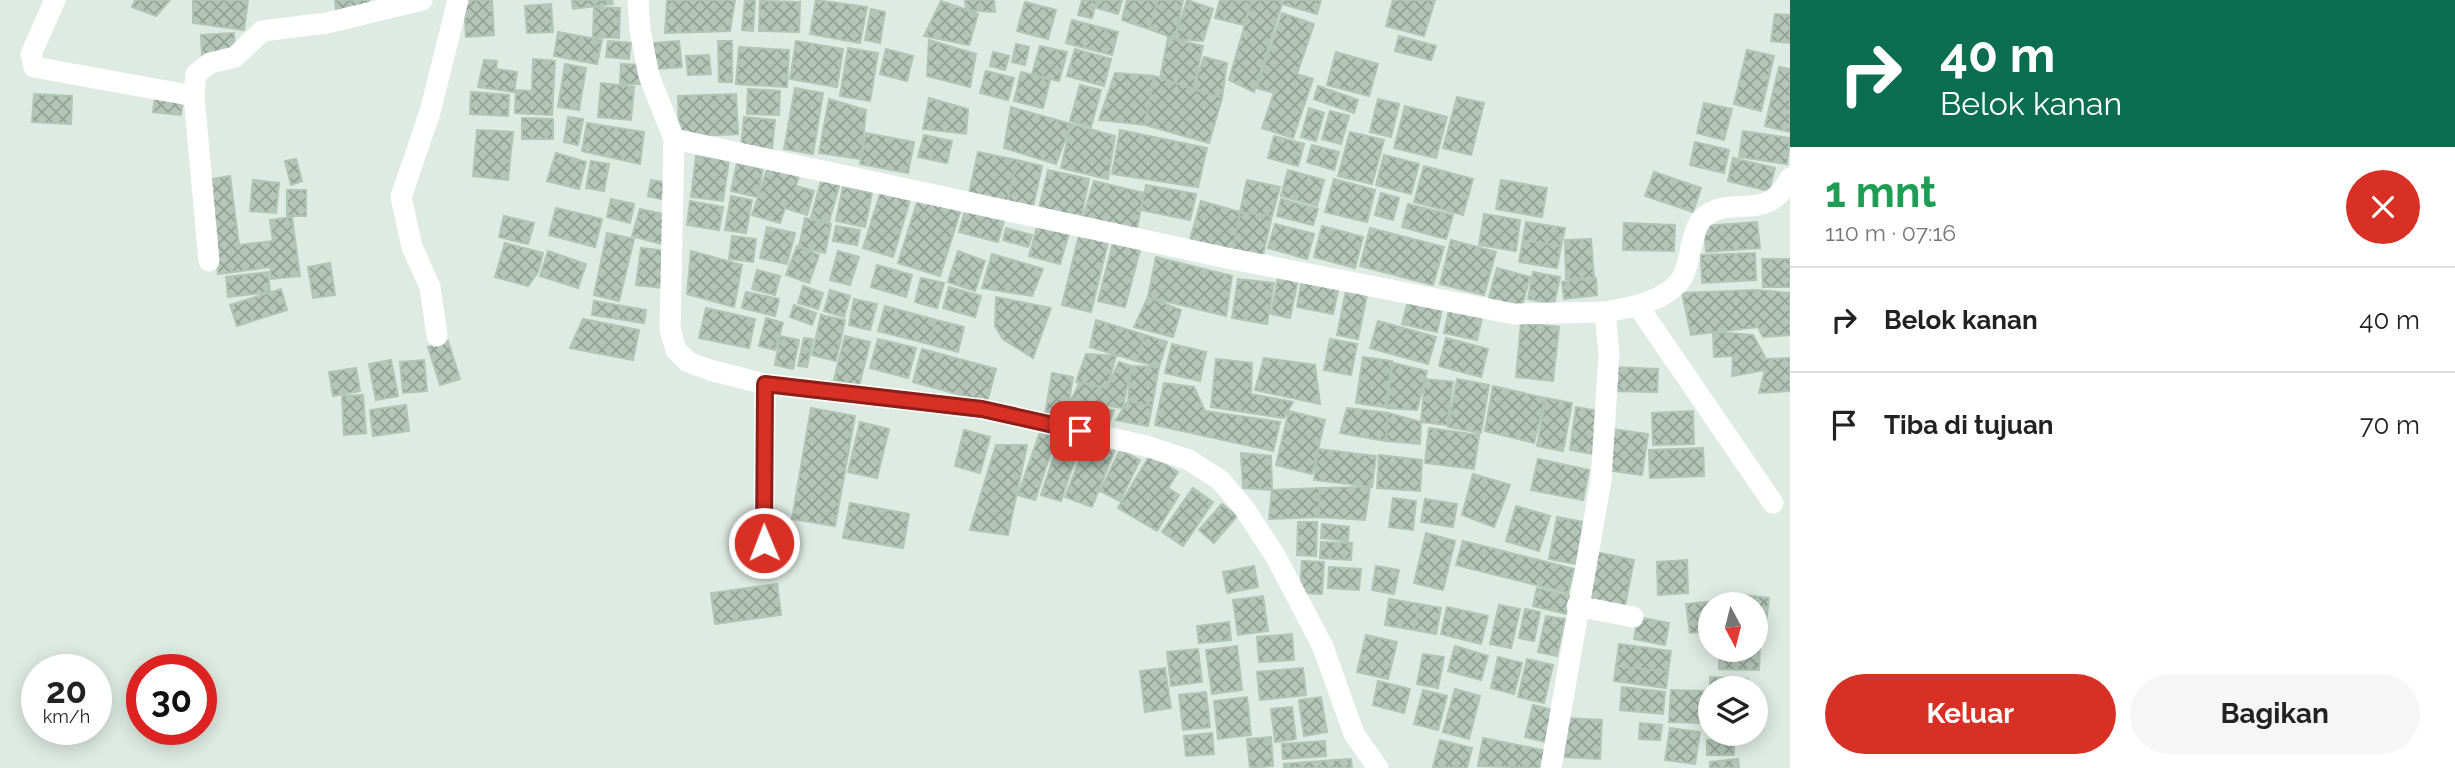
<!DOCTYPE html>
<html lang="id">
<head>
<meta charset="utf-8">
<style>
  :root { --surface:#fff; --page:#f6f6f6; --text:#222; --muted:#767676; --line:#e0e0e0; --accent:#d93025 }
  body { margin:0; font-family:Raleway,sans-serif; background:var(--page); color:var(--text); height:100vh; display:flex; flex-direction:column; font-size:26px; white-space:nowrap }
  * { box-sizing:border-box; margin:0 }
  p { font-size:23px; color:var(--muted) }
  .icon { flex:none; width:38px; height:38px; fill:none; stroke:currentColor; stroke-width:2; stroke-linecap:round; stroke-linejoin:round }
  .map { position:relative; flex:1; overflow:hidden }
  .details { display:flex; flex-direction:column; background:var(--surface); width:665px }
  .details>* { flex:none }
  .top-card { background:#0b6e4f; color:#fff; overflow:hidden }
  .needle { width:46px; rotate:173deg }
  .controls { position:absolute; left:1698px; top:592px; display:grid; gap:14px }
  .controls a { display:grid; place-items:center; width:70px; height:70px; border-radius:50%; background:var(--surface); box-shadow:0 4px 18px #0003; font-size:35px }
  .speed { position:absolute; left:21px; top:654px; display:flex; gap:14px; font-size:35px; font-weight:700; text-align:center }
  .speed>* { display:grid; place-content:center; width:91px; height:91px; border-radius:50%; background:var(--surface); box-shadow:0 4px 18px #0003; line-height:1 }
  .speed small { font-size:18px; font-weight:400 }
  .speed .limit { border:10px solid #d22; background:#fff; color:#111 }
  .pin { position:absolute; display:grid; place-items:center; width:60px; height:60px; color:#fff; margin:-30px; border-radius:14px; box-shadow:0 4px 10px #0006 }
  .me { position:absolute; width:77px; margin:-38px; rotate:359deg; stroke-linejoin:round; filter:drop-shadow(0 0 5px #0008) }
  .turn { display:flex; align-items:center; gap:24px; height:147px; padding:0 35px; font-size:32px }
  .turn .icon { width:91px; height:91px; stroke-width:2.5 }
  .turn b { display:block; font-size:49px; line-height:60px }
  .round { display:grid; place-items:center; flex:none; width:74px; height:74px; border-radius:37px; background:var(--page) }
  .summary { display:flex; align-items:center; justify-content:space-between; height:119px; padding:0 35px }
  h1 { font-size:42px; font-weight:700; line-height:52px; color:#1e9e55 }
  .button { display:flex; gap:14px; margin-top:auto; padding:14px 35px }
  .button a { flex:1; height:80px; border-radius:42px; background:var(--accent); color:#fff; font-size:28px; font-weight:700; line-height:80px; text-align:center }
  .button a+a { background:var(--page); color:var(--text) }
  ul { padding:0; list-style:none }
  li { display:flex; align-items:center; gap:21px; height:105px; padding:0 35px; border-top:2px solid var(--line) }
  li div { flex:1 }
  li b { display:block; font-size:26px }
  li em { font-style:normal }
  main { display:flex; flex:1; min-height:0 }
  .map>svg:first-child { display:block }
</style>
</head>
<body>
<main>
<div class="map">
<svg width="1790" height="768" viewBox="0 0 1790 768">
  <defs>
    <pattern id="building-cross-hatch" width="8" height="8" patternUnits="userSpaceOnUse" patternTransform="scale(1.75)"><rect width="8" height="8" fill="#b4c6ba"/><path d="M0 0l8 8M0 8l8-8" fill="none" stroke="#92a297"/></pattern>
  </defs>
  <rect width="100%" height="100%" fill="#deebe2"/>
  <path fill="url(#building-cross-hatch)" stroke="#b0c5b6" stroke-width="2" d="M135,0H170L156,16L132,7Z
    M193,0H248L244,30L193,23Z
    M335,0H369V8L336,10Z
    M464,0H492L494,35L466,37Z
    M572,0H612L613,4L573,9Z
    M667,0H735L730,31L665,33Z
    M745,0H755L753,31L742,30Z
    M816,0L867,7L860,43L810,34Z
    M965,0H994L995,12L966,10Z
    M1082,0H1097L1092,18L1078,15Z
    M1099,0H1122L1118,14L1097,8Z
    M1127,0H1158L1149,29L1122,20Z
    M1158,0H1183L1175,39L1149,29Z
    M1187,0L1213,9L1203,41L1175,39Z
    M1220,0H1252L1244,25L1215,18Z
    M1252,0H1321L1317,14L1282,4L1254,92L1229,80Z
    M1393,0H1435L1424,36L1386,26Z
    M760,1L800,2L799,32L759,31Z
    M941,1L978,14L969,45L924,36Z
    M1025,2L1056,10L1048,39L1017,31Z
    M551,4L553,32L527,33L525,6Z
    M594,7L620,8L619,38L593,37Z
    M871,9L885,12L880,43L865,40Z
    M1282,13L1314,24L1297,74L1313,79L1293,138L1262,128L1274,93L1257,88Z
    M1775,14L1790,15V43L1771,41Z
    M1072,20L1118,32L1112,55L1066,43Z
    M558,32L602,40L597,64L554,56Z
    M234,33L235,54L202,55L201,35Z
    M1399,36L1436,46L1431,60L1395,51Z
    M1168,38L1203,46L1193,89L1160,78Z
    M929,40L976,54L970,87L927,76Z
    M608,41L631,43L629,59L606,57Z
    M679,41L682,67L656,69L653,43Z
    M718,41H732V82H719Z
    M796,41L843,49L837,87L790,79Z
    M1016,44L1029,47L1025,65L1012,62Z
    M1040,46L1067,52L1059,81L1032,74Z
    M739,47L789,50L787,87L736,84Z
    M848,48L878,53L870,101L840,96Z
    M886,49L913,56L907,81L880,74Z
    M1075,49L1111,59L1104,86L1067,76Z
    M1747,50L1774,56L1761,111L1734,104Z
    M993,52L1009,56L1005,70L990,66Z
    M1336,52L1378,64L1369,96L1327,85Z
    M709,55L711,74L688,75L686,56Z
    M1204,57L1227,63L1222,98L1193,89Z
    M533,59L555,61L552,115L515,113L516,90L532,91Z
    M484,60L497,61L496,69L517,72L514,92L478,87Z
    M565,64L586,68L579,110L558,107Z
    M621,64L642,65V84H620Z
    M1779,67L1790,69V132L1765,126Z
    M986,71L1014,78L1008,100L980,93Z
    M1021,72L1050,80L1043,108L1014,101Z
    M1115,73L1154,76L1145,125L1099,120Z
    M1154,76L1222,98L1209,143L1145,125Z
    M601,83L634,87L631,120L598,117Z
    M1080,85L1101,90L1091,127L1070,121Z
    M1318,86L1358,100L1354,113L1314,99Z
    M795,88L823,93L813,154L784,149Z
    M748,89L780,91L779,115L747,114Z
    M471,92L509,95L508,116L470,114Z
    M34,94L72,96L71,124L32,122Z
    M736,94L738,134L679,137L678,96Z
    M155,97L183,101L181,115L153,112Z
    M1457,97L1484,103L1471,155L1443,148Z
    M929,98L968,109L966,134L923,129Z
    M829,99L866,110L861,159L819,153Z
    M1378,99L1399,104L1391,137L1370,132Z
    M1704,103L1732,109L1724,140L1697,133Z
    M1405,106L1447,117L1436,158L1394,148Z
    M1011,107L1071,124L1056,164L1004,148Z
    M1309,108L1324,113L1316,141L1301,137Z
    M1330,111L1349,116L1341,144L1322,139Z
    M568,117L583,119L578,145L564,142Z
    M744,117L775,120L772,149L741,146Z
    M522,118L553,119V139H522Z
    M587,123L644,132L640,164L582,151Z
    M1071,124L1115,136L1108,179L1061,168Z
    M477,130L513,132L508,180L473,176Z
    M1120,130L1207,148L1198,187L1112,174Z
    M1743,131L1790,138L1787,164L1739,157Z
    M1350,132L1384,140L1372,184L1338,176Z
    M866,133L914,142L908,173L860,164Z
    M924,135L952,141L947,163L918,157Z
    M1274,136L1304,144L1298,166L1268,158Z
    M1695,142L1729,150L1724,173L1690,165Z
    M1312,145L1339,152L1334,170L1307,162Z
    M978,152L1017,160L1007,202L969,194Z
    M556,153L586,162L579,189L547,181Z
    M1384,155L1419,164L1411,194L1376,185Z
    M696,156L729,160L723,201L691,197Z
    M1733,158L1775,168L1769,191L1728,181Z
    M296,159L302,181L291,185L285,161Z
    M1017,160L1042,166L1033,207L1007,202Z
    M591,161L609,164L604,191L586,188Z
    M737,163L763,169L757,197L731,191Z
    M769,163L800,173L796,186L814,191L807,215L785,208L780,223L752,215Z
    M1424,166L1473,179L1463,215L1414,202Z
    M1048,170L1089,179L1081,218L1039,209Z
    M1288,170L1324,180L1317,206L1281,196Z
    M1654,172L1701,188L1693,212L1645,196Z
    M823,174L841,179L829,222L811,217Z
    M230,176L239,245L273,241L270,220L292,217L300,276L271,279L270,267L218,274L206,180Z
    M1334,179L1375,190L1367,222L1325,212Z
    M253,180L279,183L276,213L250,211Z
    M651,180L669,183L665,200L648,196Z
    M1247,180L1280,187L1272,216L1240,212Z
    M1501,180L1547,188L1542,217L1496,209Z
    M1094,181L1144,193L1136,233L1082,221Z
    M1146,185L1196,194L1190,220L1141,210Z
    M843,187L872,193L865,227L836,221Z
    M287,190H306V216H287Z
    M881,191L910,200L893,257L863,248Z
    M920,193L962,206L940,276L898,263Z
    M1381,193L1399,198L1393,220L1375,215Z
    M731,196L752,200L746,233L725,230Z
    M611,199L634,204L630,223L607,217Z
    M1281,199L1318,209L1313,225L1277,216Z
    M690,201L723,207L719,230L687,225Z
    M1201,201L1240,212L1232,253L1189,243Z
    M1408,204L1453,215L1446,239L1402,227Z
    M966,207L1005,217L998,242L959,232Z
    M556,208L602,219L595,247L549,235Z
    M640,209L668,215L665,245L632,236Z
    M1240,212L1272,216L1262,259L1232,253Z
    M1484,214L1520,220L1516,251L1479,245Z
    M504,216L534,223L528,244L499,237Z
    M805,218L831,224L825,253L799,247Z
    M1526,222L1565,228L1561,246L1523,240Z
    M1757,222L1760,248L1706,252L1704,226Z
    M1624,223L1675,225L1674,251L1623,250Z
    M1038,224L1069,233L1060,264L1029,256Z
    M1275,224L1314,234L1307,259L1268,248Z
    M836,226L860,230L857,245L833,241Z
    M1322,226L1363,237L1355,268L1314,257Z
    M767,227L795,233L787,264L760,258Z
    M1006,228L1032,235L1028,247L1003,240Z
    M1370,228L1444,247L1433,285L1360,266Z
    M1080,231L1109,238L1091,312L1062,305Z
    M607,233L634,239L619,301L594,295Z
    M732,236L756,239L753,262L729,259Z
    M1591,239L1594,278L1566,279L1565,240Z
    M1451,240L1496,252L1484,295L1440,284Z
    M1523,240L1561,246L1557,268L1519,262Z
    M505,243L543,253L538,272L528,286L495,277Z
    M1113,243L1140,250L1125,307L1098,301Z
    M797,246L819,255L809,283L786,275Z
    M641,248L668,251L663,288L636,285Z
    M548,251L586,264L578,288L540,276Z
    M691,251L742,265L734,307L687,294Z
    M838,251L859,257L850,285L830,280Z
    M958,251L985,261L975,291L948,282Z
    M1755,253L1756,280L1702,283L1701,255Z
    M992,254L1043,269L1032,296L982,288Z
    M1156,257L1232,276L1226,316L1148,297Z
    M1762,259H1790V287H1763Z
    M330,263L335,295L313,298L308,267Z
    M877,265L912,275L906,297L871,287Z
    M1497,268L1530,277L1521,310L1488,301Z
    M757,270L780,276L775,295L752,289Z
    M268,272L270,292L228,297L226,277Z
    M1533,272L1560,277L1554,304L1528,299Z
    M1278,277L1298,280L1290,318L1271,314Z
    M921,278L944,283L937,308L915,302Z
    M1596,278L1597,295L1564,299L1562,282Z
    M1238,279L1274,283L1267,324L1232,318Z
    M1302,279L1339,286L1333,314L1297,307Z
    M803,286L823,293L818,309L798,303Z
    M1347,286L1368,290L1358,339L1337,335Z
    M949,287L981,296L975,317L943,308Z
    M281,289L287,310L237,326L230,305Z
    M830,290L850,296L844,317L824,311Z
    M1757,290L1790,293V335L1763,337L1758,327L1691,335L1682,293Z
    M746,292L779,299L775,316L742,308Z
    M996,297L1051,308L1033,358L1003,339L995,326Z
    M1148,297L1181,310L1173,337L1134,327Z
    M1409,297L1443,305L1437,332L1402,324Z
    M854,299L877,304L870,330L849,325Z
    M594,301L646,310L644,323L592,315Z
    M794,305L816,313L812,325L790,317Z
    M1450,305L1483,313L1477,340L1444,333Z
    M885,306L936,320L929,344L878,331Z
    M706,308L755,319L749,348L699,338Z
    M821,315L845,320L836,361L812,355Z
    M766,318L783,323L775,350L759,346Z
    M583,319L639,330L633,360L570,348Z
    M936,320L964,327L958,352L929,344Z
    M1096,320L1145,335L1137,361L1090,347Z
    M1378,321L1436,337L1428,364L1370,348Z
    M1521,323L1559,327L1553,381L1516,377Z
    M1713,332L1753,335L1766,359L1790,358V391L1759,393L1765,370L1732,376L1733,356L1714,357Z
    M1145,335L1167,342L1159,367L1137,361Z
    M780,336L799,340L793,369L775,365Z
    M845,336L870,342L859,386L834,380Z
    M804,338L813,339L807,367L798,366Z
    M1446,338L1488,349L1481,377L1439,366Z
    M878,339L916,348L908,378L870,368Z
    M1330,339L1357,344L1351,375L1324,370Z
    M448,341L460,379L440,385L428,347Z
    M1172,344L1206,352L1200,381L1165,373Z
    M922,349L996,369L987,402L913,382Z
    M1086,354L1116,356L1107,388L1076,382Z
    M1363,357L1392,361L1385,407L1356,403Z
    M1264,358L1315,365L1320,404L1255,390Z
    M1216,359L1252,363L1251,394L1293,402L1284,418L1211,407Z
    M391,360L398,396L376,400L369,364Z
    M424,360L427,391L403,393L400,362Z
    M1119,362L1131,366L1123,408L1071,400L1080,382L1107,388Z
    M1393,363L1427,371L1417,410L1387,408Z
    M1131,366L1159,367L1152,406L1128,401Z
    M1612,367L1658,369L1657,392L1611,391Z
    M356,368L360,391L333,396L329,372Z
    M1052,373L1073,377L1066,419L1045,415Z
    M1425,379L1453,382L1447,425L1421,422Z
    M1457,379L1489,385L1481,433L1448,427Z
    M1164,383L1194,387L1205,411L1280,422L1273,451L1155,425Z
    M1493,386L1545,398L1534,443L1485,431Z
    M363,395L366,433L344,435L342,396Z
    M1546,398L1572,403L1563,451L1537,446Z
    M1128,401L1152,406L1148,426L1116,420Z
    M1074,404L1114,410L1107,429L1070,422Z
    M406,405L409,431L373,436L370,410Z
    M1576,407L1605,412L1598,455L1570,450Z
    M811,408L855,416L835,526L792,519Z
    M1347,408L1388,413L1386,441L1340,433Z
    M1289,411L1325,420L1312,474L1276,465Z
    M1693,411L1694,444L1653,445L1652,413Z
    M1388,413L1421,422L1420,444L1386,441Z
    M860,422L889,429L877,478L848,472Z
    M1429,428L1479,435L1474,469L1425,463Z
    M1612,429L1648,434L1642,475L1606,470Z
    M964,430L990,437L980,473L955,466Z
    M1040,432L1056,437L1035,500L1018,495Z
    M1061,435L1081,441L1061,501L1041,495Z
    M1088,439L1115,449L1092,507L1065,497Z
    M996,445H1027L1008,535L970,530Z
    M1703,448L1704,476L1650,478L1649,450Z
    M1318,449L1376,456L1372,487L1314,480Z
    M1120,450L1140,460L1120,501L1100,491Z
    M1241,453L1271,456L1272,490L1243,488Z
    M1150,455L1178,472L1168,488L1179,495L1157,531L1118,508Z
    M1379,455L1422,460L1420,491L1377,488Z
    M1538,459L1589,470L1583,500L1531,490Z
    M1473,474L1510,485L1494,527L1462,515Z
    M1370,487L1365,520L1319,517L1320,488Z
    M1193,488L1213,502L1183,546L1162,532Z
    M1320,488L1319,517L1269,519L1272,490Z
    M1393,498L1416,501L1413,530L1389,527Z
    M1425,499L1457,504L1453,527L1421,522Z
    M850,503L909,514L903,548L843,538Z
    M1222,504L1237,516L1214,543L1199,530Z
    M1516,506L1550,516L1539,551L1506,541Z
    M1557,517L1584,522L1576,564L1549,559Z
    M1298,522H1317L1316,556L1297,555Z
    M1322,524L1349,527L1348,541L1321,538Z
    M1426,533L1455,541L1443,590L1414,583Z
    M1463,541L1574,569L1568,593L1456,565Z
    M1321,542L1352,543L1351,560L1320,558Z
    M1596,552L1634,560L1624,611L1586,604Z
    M1687,560L1688,593L1658,595L1657,562Z
    M1302,561L1324,562L1322,594L1300,593Z
    M1254,566L1258,587L1227,593L1223,572Z
    M1376,566L1399,570L1394,594L1372,590Z
    M1329,567L1361,569L1359,590L1328,588Z
    M777,584L781,615L715,624L711,593Z
    M1537,588L1571,596L1567,614L1533,606Z
    M1743,595L1769,598L1765,633L1755,632V604H1742Z
    M1263,596L1268,631L1238,635L1233,600Z
    M1389,599L1419,604L1414,630L1385,625Z
    M1728,600L1729,604H1710V631L1690,633L1686,604Z
    M1419,604L1441,608L1436,634L1414,630Z
    M1499,605L1520,609L1511,648L1490,644Z
    M1447,607L1488,616L1481,644L1441,634Z
    M1525,609L1540,612L1534,641L1519,638Z
    M1546,616L1565,619L1557,656L1538,652Z
    M1638,617L1669,623L1665,645L1634,639Z
    M1229,622L1231,640L1199,643L1197,626Z
    M1292,634L1294,660L1259,662L1257,637Z
    M1366,635L1397,642L1388,679L1357,672Z
    M1619,644L1671,651L1668,672L1616,666Z
    M1755,644L1760,645L1759,670L1719,669V649H1755Z
    M1237,646L1242,690L1212,694L1206,650Z
    M1455,646L1488,656L1481,680L1448,671Z
    M1198,649L1202,682L1171,686L1167,652Z
    M1423,654L1444,657L1438,688L1417,684Z
    M1498,657L1522,663L1514,694L1491,688Z
    M1527,659L1553,665L1544,703L1518,697Z
    M1616,666L1668,672L1666,688L1614,681Z
    M1165,668L1171,708L1145,712L1140,671Z
    M1303,668L1306,695L1260,700L1257,672Z
    M1710,677L1748,679V688H1710Z
    M1378,681L1410,689L1404,713L1373,705Z
    M1622,687L1665,692L1663,714L1620,710Z
    M1455,689L1480,696L1469,739L1443,732Z
    M1423,690L1447,696L1438,730L1414,724Z
    M1671,690L1705,691L1704,723L1669,722Z
    M1206,692L1210,727L1183,730L1179,695Z
    M1247,697L1251,735L1218,739L1214,701Z
    M1321,697L1327,732L1304,736L1299,700Z
    M1533,705L1553,710L1545,742L1525,737Z
    M1292,707L1296,739L1275,742L1271,709Z
    M1567,718L1602,720L1600,759L1565,757Z
    M1640,723L1662,725L1660,740L1639,739Z
    M1670,728L1700,732L1695,764L1665,760Z
    M1212,733L1214,754L1186,756L1184,736Z
    M1271,737L1273,766L1250,768L1247,739Z
    M1483,738L1547,751L1544,768L1478,766Z
    M1734,739V755H1707V740Z
    M1440,740L1472,748L1467,768L1433,767Z
    M1325,741L1326,756L1283,759L1282,744Z
    M1351,759L1352,768H1321V761Z
    M1738,759L1739,768H1710V762Z
    M1321,761V768H1284V764Z"/>
  <g fill="none" stroke-linecap="round" stroke-linejoin="round">
    <path stroke="#fff" stroke-width="21" d="M55,0L31,54L34,67L194,96
      M638,0L640,30L649,76L674,139L670,329L676,350L688,362L710,370L765,384L982,409L1146,446L1189,460L1220,480L1244,508L1276,557L1323,647L1354,734L1378,768
      M674,139L1227,258L1514,314L1605,312L1609,354L1601,480L1551,768
      M209,261L194,96L196,74L210,63L235,57L262,31L327,23L422,0
      M1638,306L1773,503
      M1605,312C1630,308 1667,301 1682,278C1687,269 1689,257 1691,247C1694,237 1696,224 1703,218C1731,193 1767,225 1790,178
      M437,336L430,287L412,247L401,197L430,112L458,0
      M764,543L765,384
      M1577,606L1633,617"/>
  </g>
  <g fill="none" stroke-linecap="round" stroke-linejoin="round">
    <defs>
      <path id="route" d="M764,543L765,384L982,409L1080,431"/>
    </defs>
    <use href="#route" stroke="#8d1f18" stroke-width="18"/>
    <use href="#route" stroke="#d93025" stroke-width="12"/>
  </g>
</svg>
<div class="controls">
<a><svg class="needle" viewBox="-14 -14 28 28"><path d="M0-13l5 13h-10z" fill="#e53935"/><path d="M0 13l5-13h-10z" fill="#767676"/></svg></a>
<a><svg class="icon" aria-label="layers" viewBox="0 0 24 24"><path d="M12 4l9 5-9 5-9-5zM3 14l9 5 9-5"/></svg></a>
</div>
<div class="speed"><div>20<small>km/h</small></div><div class="limit">30</div></div>
<div class="pin" style="left:1080px;top:431px;background:#d93025"><svg class="icon" aria-label="arrive" viewBox="0 0 24 24"><path d="M6 21V4h12l-3 4 3 4H6"/></svg></div>
<svg class="me" style="left:764px;top:543px" viewBox="-20 -20 40 40"><circle r="17" fill="#d93025" stroke="#fff" stroke-width="3"/><path d="M0-11L8 9 0 5-8 9z" fill="#fff"/></svg>
</div>
<section class="details">
<div class="top-card">
<div class="turn"><svg class="icon" aria-label="right" viewBox="0 0 24 24"><path d="M7 20v-9h11M14 6l5 5-5 5"/></svg><div><b>40 m</b>Belok kanan</div></div>
</div>
<div class="summary"><div><h1>1 mnt</h1><p>110 m · 07:16</p></div><a class="round" style="background:#d93025;color:#fff"><svg class="icon" aria-label="close" viewBox="0 0 24 24"><path d="M6 6l12 12M18 6L6 18"/></svg></a></div>
<ul>
<li><svg class="icon" aria-label="right" viewBox="0 0 24 24"><path d="M7 20v-9h11M14 6l5 5-5 5"/></svg><div><b>Belok kanan</b></div><em>40 m</em></li>
<li><svg class="icon" aria-label="arrive" viewBox="0 0 24 24"><path d="M6 21V4h12l-3 4 3 4H6"/></svg><div><b>Tiba di tujuan</b></div><em>70 m</em></li>
</ul>
<div class="button"><a>Keluar</a><a>Bagikan</a></div>
</section>
</main>
</body>
</html>
